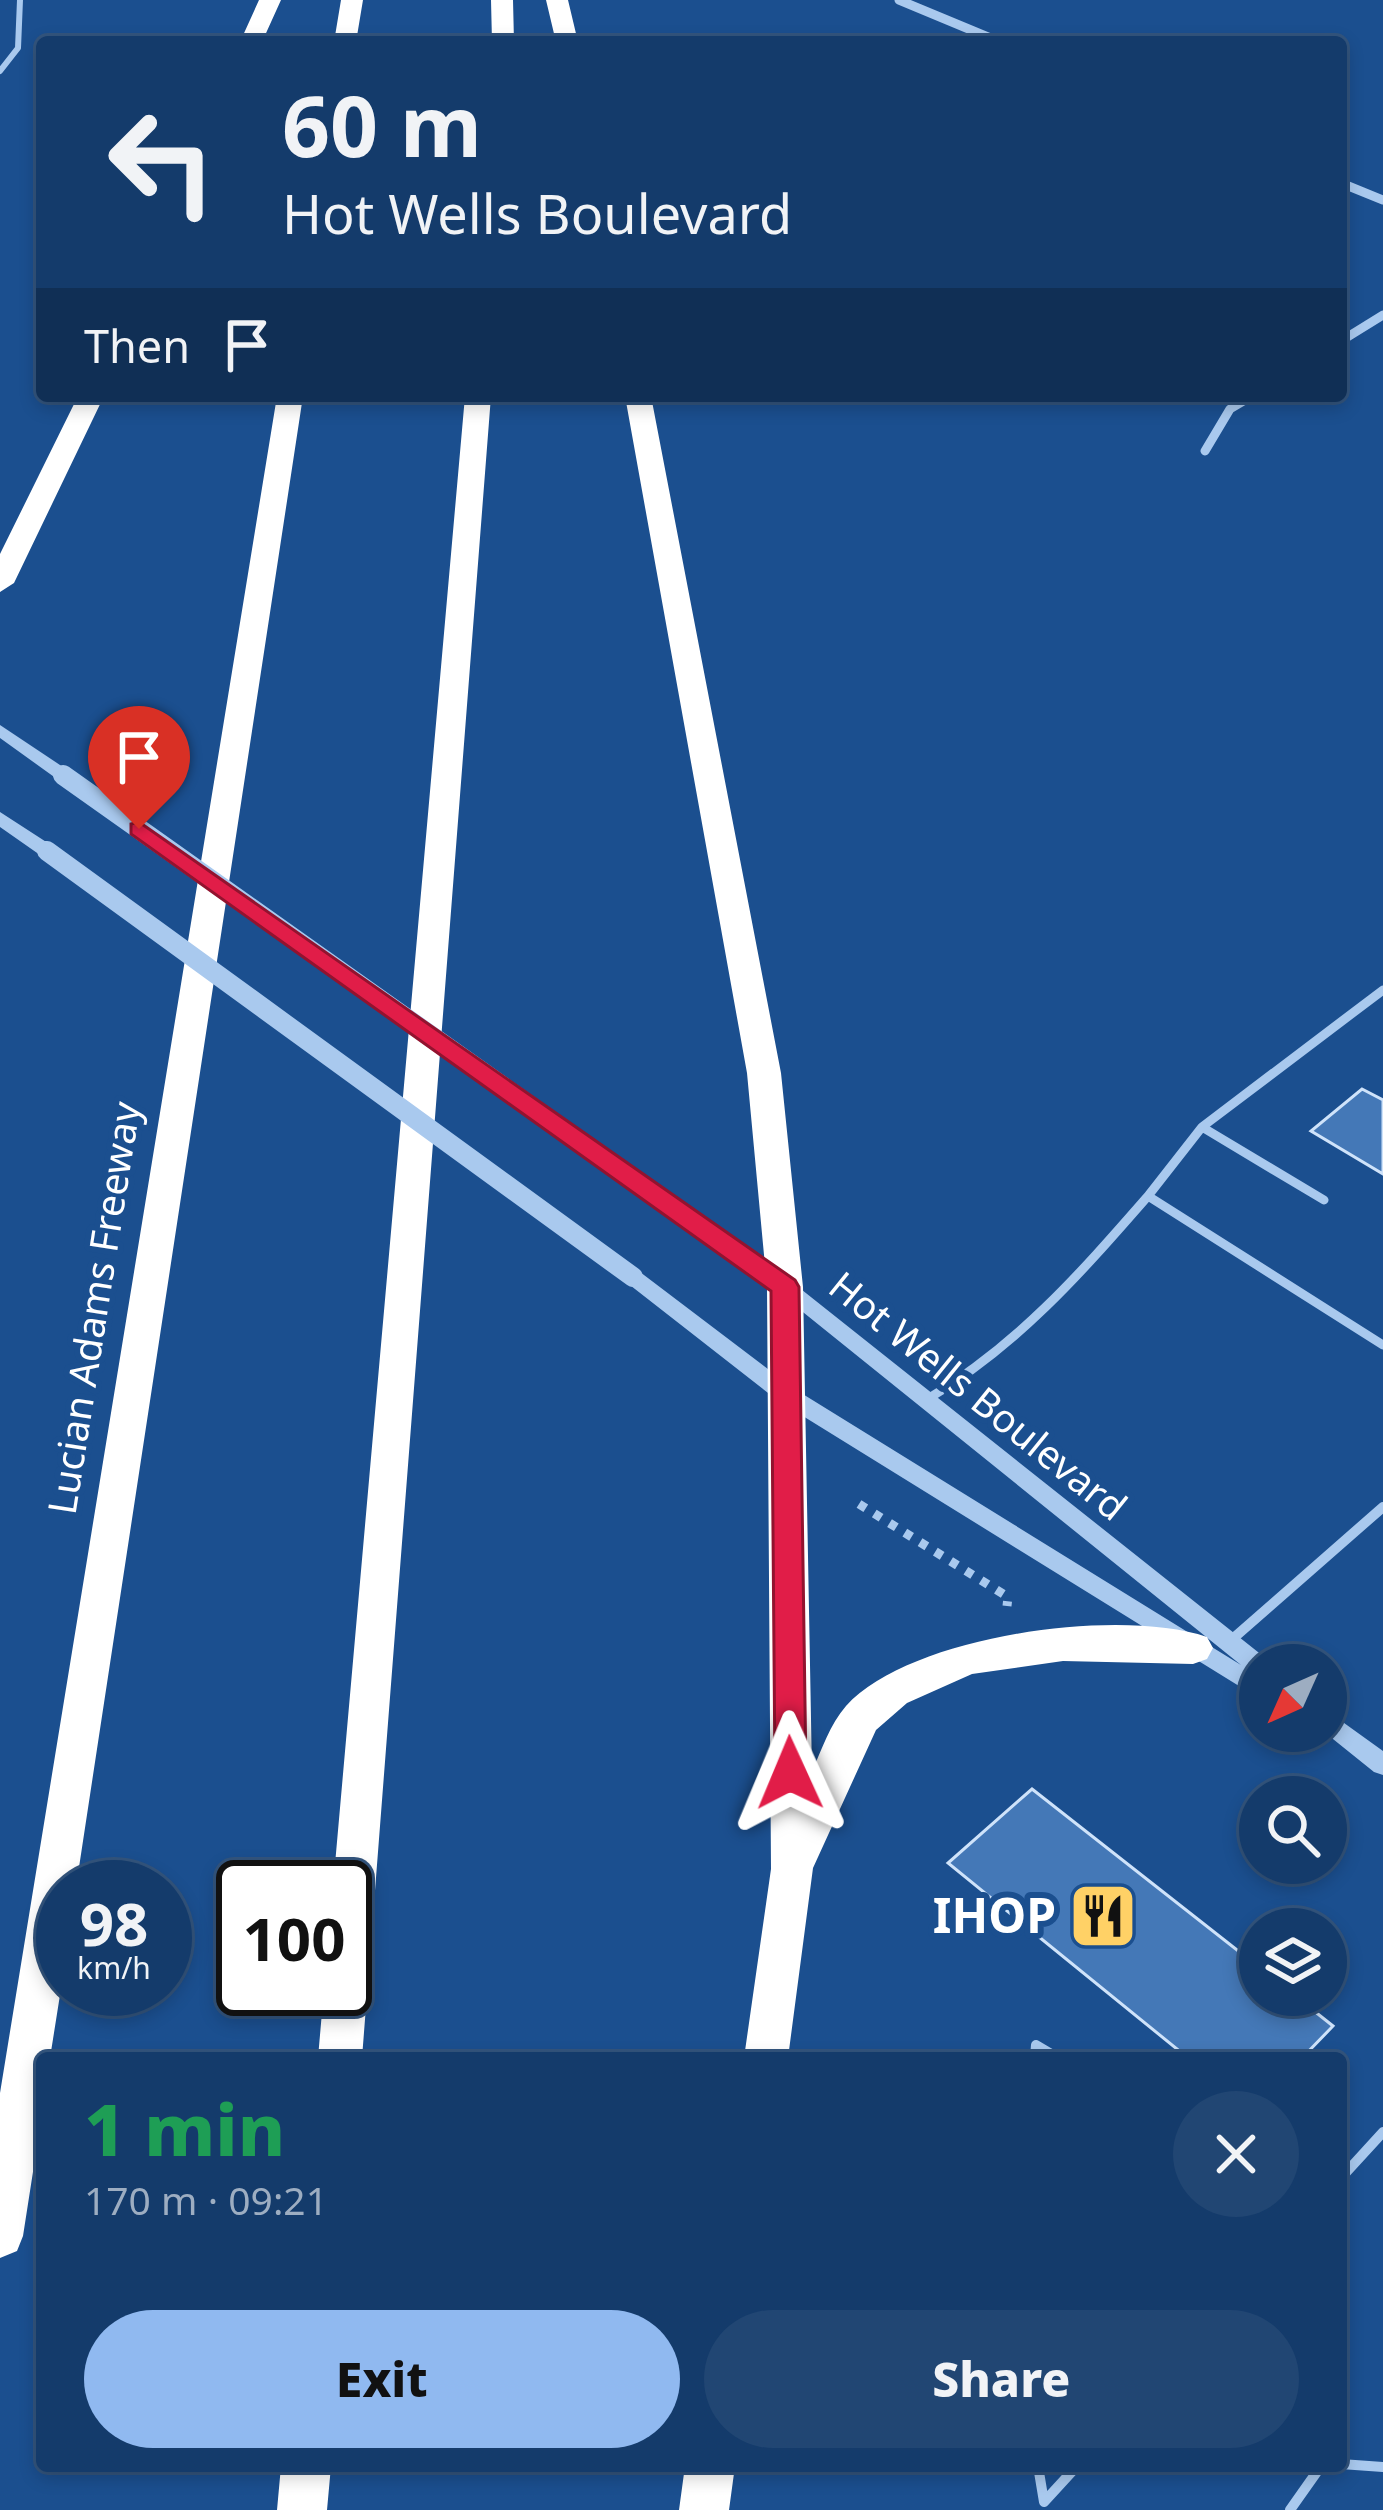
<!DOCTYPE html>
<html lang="en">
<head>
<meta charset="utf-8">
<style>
  :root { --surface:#143b6b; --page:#214673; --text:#f1f3f6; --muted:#9dadc1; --line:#33557e; --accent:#90b9f0 }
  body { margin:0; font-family:"Noto Sans",sans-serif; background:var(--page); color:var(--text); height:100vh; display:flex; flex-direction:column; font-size:45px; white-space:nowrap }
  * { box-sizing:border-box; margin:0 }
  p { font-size:39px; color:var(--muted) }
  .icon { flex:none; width:66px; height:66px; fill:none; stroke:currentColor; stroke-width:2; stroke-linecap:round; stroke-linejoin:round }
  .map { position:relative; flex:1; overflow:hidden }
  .panel { position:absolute; left:36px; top:2052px; width:1311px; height:420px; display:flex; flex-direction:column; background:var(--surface); border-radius:12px; box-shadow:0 6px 18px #0003,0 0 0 3px var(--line) }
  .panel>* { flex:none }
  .banner { position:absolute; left:36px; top:36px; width:1311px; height:366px; border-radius:12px; box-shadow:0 6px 18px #0003,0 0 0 3px var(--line); background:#143b6b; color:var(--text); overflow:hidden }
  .needle { width:78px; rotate:225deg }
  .buttons { position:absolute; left:1239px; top:1644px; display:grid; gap:24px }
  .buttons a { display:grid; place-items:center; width:108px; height:108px; border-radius:50%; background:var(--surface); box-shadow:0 6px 18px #0003,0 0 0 3px var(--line); font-size:60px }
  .speed { position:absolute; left:36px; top:1860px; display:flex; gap:24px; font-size:60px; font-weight:700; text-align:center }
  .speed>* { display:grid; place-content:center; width:156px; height:156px; border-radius:50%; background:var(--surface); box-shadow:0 6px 18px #0003,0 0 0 3px var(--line); line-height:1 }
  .speed small { font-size:30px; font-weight:400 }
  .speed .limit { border:6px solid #111; border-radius:18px; background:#fff; color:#111 }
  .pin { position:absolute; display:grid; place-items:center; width:102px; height:102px; color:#fff; margin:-123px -51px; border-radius:50% 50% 50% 0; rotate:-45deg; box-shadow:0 0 12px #0007 }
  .pin .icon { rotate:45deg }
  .me { position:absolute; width:132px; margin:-66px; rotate:359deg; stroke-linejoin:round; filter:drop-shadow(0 0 9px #0008) }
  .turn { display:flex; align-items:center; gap:42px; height:252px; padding:0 48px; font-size:54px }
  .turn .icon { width:156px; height:156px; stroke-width:2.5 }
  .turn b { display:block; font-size:84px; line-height:102px }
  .then { display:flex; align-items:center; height:114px; padding:0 48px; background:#0003; gap:24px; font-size:45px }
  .round { display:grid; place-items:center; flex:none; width:126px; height:126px; border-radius:63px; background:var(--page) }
  .summary { display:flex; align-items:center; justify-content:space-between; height:204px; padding:0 48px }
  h1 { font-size:72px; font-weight:800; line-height:90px; color:#1e9e55 }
  .button { display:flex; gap:24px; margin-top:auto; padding:24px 48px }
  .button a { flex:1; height:138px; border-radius:72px; background:var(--accent); color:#111; font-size:48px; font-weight:800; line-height:138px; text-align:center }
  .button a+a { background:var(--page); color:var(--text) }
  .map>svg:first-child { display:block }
</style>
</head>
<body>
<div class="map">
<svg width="1383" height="2510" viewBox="0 0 1383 2510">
  <rect width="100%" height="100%" fill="#1b4f8f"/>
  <path fill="#4478b7" stroke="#cfe3fa" stroke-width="3" d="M1362,1089L1383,1100V1174L1311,1131Z
    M1032,1789L1260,1968V1995H1294L1333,2026L1302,2058H1188L948,1863Z"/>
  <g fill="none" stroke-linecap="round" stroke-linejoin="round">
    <path stroke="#a9c9ee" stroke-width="9" stroke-dasharray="8 10" stroke-linecap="butt" d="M859,1504L1008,1597L1007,1606"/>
    <path stroke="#a9c9ee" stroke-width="6" d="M0,71L18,48L20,0"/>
    <path stroke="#a9c9ee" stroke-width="9" d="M1202,1127L1324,1200
      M1148,1196L1202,1127L1383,990
      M926,1400C1018,1345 1079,1275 1148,1196L1383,1345"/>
    <path stroke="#a9c9ee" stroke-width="10" d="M1229,1642L1383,1507
      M1035,2058L1036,2045L1058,2058
      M1341,2178L1383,2132
      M1341,2464L1383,2467
      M1038,2466L1044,2502L1077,2466
      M1290,2510L1321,2466"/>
    <path stroke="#a9c9ee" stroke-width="9" d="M899,0L1000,42
      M1341,183L1383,200
      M1341,341L1383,315
      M1205,451L1230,409L1252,396"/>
    <path fill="#a9c9ee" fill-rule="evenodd" d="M0,725L69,771V779H57L0,738Z
      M0,812L54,847L56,851L54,855H40L0,827Z
      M633,1172L792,1282L1268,1660L1271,1665H1260V1699L777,1400L626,1282L622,1277L626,1272H640L793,1388L1241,1665L778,1292L626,1184L623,1179Z
      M1326,1710L1383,1751V1775L1374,1772L1323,1731H1326Z"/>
    <path fill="#fff" fill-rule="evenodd" d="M259,0H281L262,42H240Z
      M341,0H363L356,42H334Z
      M491,0H513L514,42H492Z
      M546,0H568L578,42H556Z
      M78,396H104L14,583L0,592V554Z
      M277,396H303L76,1887H63V1976L50,2058H42V2114L23,2236L17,2251L0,2258V2093Z
      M465,396H491L362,2058H318L324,1989H345V1887H333Z
      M625,396H651L781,1073L803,1287L812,1772C821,1751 830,1724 846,1706C911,1635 1119,1607 1207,1637L1213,1648L1207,1659L1193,1664L1063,1661L972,1674L907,1703L876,1730L813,1868L788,2058H744L771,1869L767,1287L747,1073Z
      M281,2466H331L327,2510H277Z
      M685,2466H735L729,2510H679Z"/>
    <path stroke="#a9c9ee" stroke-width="20" d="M63,775L633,1179
      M47,851L633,1277"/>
  </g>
  <path fill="#e11d48" stroke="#92132f" stroke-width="3" d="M139,822L795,1280L799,1287L806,1773L802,1783L790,1786L779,1783L775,1773L771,1291L131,834V824Z"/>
  <defs>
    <symbol id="restaurant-square" viewBox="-11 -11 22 22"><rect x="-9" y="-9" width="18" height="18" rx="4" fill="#ffd166" stroke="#1b4f8f"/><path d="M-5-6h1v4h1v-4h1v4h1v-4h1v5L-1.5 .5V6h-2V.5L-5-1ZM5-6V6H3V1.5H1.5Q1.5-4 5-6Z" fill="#111"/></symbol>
  </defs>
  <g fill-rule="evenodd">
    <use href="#restaurant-square" x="1065" y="1878" width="76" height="76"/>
  </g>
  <g text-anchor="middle" stroke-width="12" stroke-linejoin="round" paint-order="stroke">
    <g font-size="39" fill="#fff" stroke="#1b4f8f">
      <text transform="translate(94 1308) rotate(-81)" y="14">Lucian Adams Freeway</text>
      <text transform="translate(978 1396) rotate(39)" y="14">Hot Wells Boulevard</text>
    </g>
    <g font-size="48" font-weight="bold" fill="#fff" stroke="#1b4f8f" text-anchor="end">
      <text x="1056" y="1933">IHOP</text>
    </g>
  </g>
</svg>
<div class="buttons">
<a><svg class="needle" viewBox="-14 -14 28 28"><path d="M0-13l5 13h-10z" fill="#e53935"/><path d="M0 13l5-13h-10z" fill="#9dadc1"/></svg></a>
<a><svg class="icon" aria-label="search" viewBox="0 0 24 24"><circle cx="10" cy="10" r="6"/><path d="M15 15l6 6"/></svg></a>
<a><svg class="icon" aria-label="layers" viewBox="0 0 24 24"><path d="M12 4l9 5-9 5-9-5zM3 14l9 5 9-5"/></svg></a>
</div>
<div class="speed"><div>98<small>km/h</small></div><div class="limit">100</div></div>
<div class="pin" style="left:139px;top:829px;background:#d93025"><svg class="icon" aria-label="arrive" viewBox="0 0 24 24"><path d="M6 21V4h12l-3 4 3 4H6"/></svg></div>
<svg class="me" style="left:790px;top:1773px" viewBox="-20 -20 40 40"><path d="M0-17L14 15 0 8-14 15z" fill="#e11d48" stroke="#fff" stroke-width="4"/></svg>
<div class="banner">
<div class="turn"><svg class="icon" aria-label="left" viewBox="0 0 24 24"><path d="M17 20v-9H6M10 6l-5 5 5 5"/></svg><div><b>60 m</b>Hot Wells Boulevard</div></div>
<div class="then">Then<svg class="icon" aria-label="arrive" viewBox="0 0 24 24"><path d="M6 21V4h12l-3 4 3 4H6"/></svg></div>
</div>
<section class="panel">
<div class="summary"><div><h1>1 min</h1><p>170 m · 09:21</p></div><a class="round"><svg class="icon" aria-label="close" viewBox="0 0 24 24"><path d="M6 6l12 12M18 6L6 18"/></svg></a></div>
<div class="button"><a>Exit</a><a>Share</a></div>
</section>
</div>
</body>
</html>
